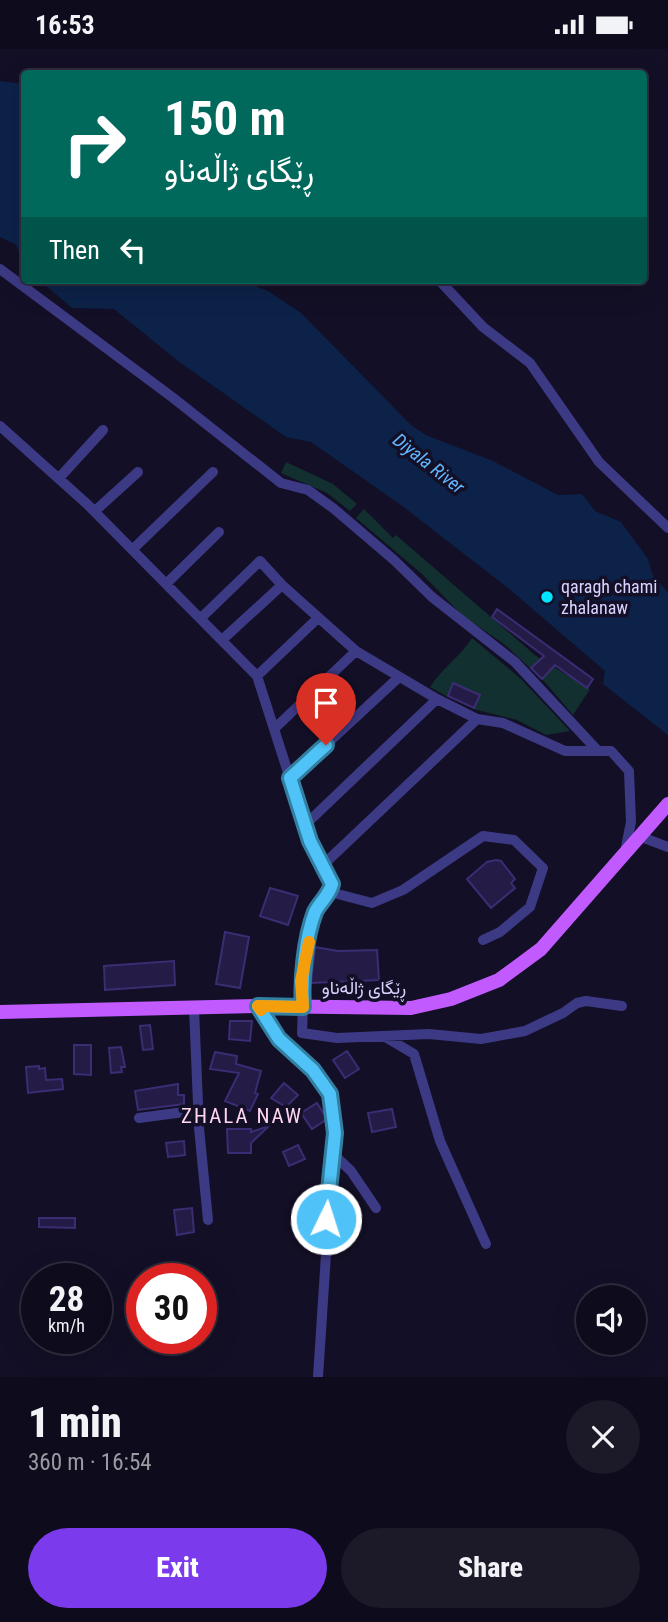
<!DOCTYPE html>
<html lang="en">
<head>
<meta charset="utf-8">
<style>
  :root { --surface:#0e0b1c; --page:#1c1929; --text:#f1f3f6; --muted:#9b9ba3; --line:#2e2b3b; --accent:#7c3aed }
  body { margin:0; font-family:"Roboto Condensed",Vazirmatn,sans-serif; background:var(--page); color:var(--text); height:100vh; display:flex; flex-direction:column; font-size:26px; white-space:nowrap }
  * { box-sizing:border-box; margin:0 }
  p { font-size:23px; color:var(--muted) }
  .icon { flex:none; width:38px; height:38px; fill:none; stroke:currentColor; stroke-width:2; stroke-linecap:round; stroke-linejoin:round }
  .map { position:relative; height:1328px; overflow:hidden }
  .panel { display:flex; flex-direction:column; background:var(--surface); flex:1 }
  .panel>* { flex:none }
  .guide { position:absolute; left:21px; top:21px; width:626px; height:214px; border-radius:7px; box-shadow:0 7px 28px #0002,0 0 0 2px var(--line); background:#00695c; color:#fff; overflow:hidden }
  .controls { position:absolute; left:576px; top:1236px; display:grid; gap:14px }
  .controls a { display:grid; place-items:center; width:70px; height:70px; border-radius:50%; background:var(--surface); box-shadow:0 7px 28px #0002,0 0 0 2px var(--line); font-size:35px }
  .speed { position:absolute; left:21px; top:1214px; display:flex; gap:14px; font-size:35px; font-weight:700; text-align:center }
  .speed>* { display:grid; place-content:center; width:91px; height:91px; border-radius:50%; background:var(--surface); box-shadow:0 7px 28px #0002,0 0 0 2px var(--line); line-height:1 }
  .speed small { font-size:18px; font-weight:400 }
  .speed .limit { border:10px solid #d22; background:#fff; color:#111 }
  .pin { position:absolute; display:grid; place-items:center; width:60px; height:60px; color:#fff; margin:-72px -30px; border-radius:50% 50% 50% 0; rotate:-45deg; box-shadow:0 0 7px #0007 }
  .pin .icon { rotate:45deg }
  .me { position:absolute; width:77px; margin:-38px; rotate:4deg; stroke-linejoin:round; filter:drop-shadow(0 0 5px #0008) }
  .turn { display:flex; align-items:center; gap:24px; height:147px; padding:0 28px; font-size:32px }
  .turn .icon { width:91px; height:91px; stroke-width:2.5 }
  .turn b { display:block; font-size:49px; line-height:60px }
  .then { display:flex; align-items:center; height:66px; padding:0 28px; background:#0003; gap:14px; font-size:26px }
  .round { display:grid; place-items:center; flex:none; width:74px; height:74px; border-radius:37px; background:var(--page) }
  .headline { display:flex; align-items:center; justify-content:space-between; height:119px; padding:0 28px }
  h1 { font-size:42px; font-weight:800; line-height:52px }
  .primary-button { display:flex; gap:14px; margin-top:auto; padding:14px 28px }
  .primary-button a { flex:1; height:80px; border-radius:42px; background:var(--accent); color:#fff; font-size:28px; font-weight:800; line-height:80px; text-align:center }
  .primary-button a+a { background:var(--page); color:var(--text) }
  .status { display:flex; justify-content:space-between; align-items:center; height:49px; padding:0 35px; background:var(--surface); direction:ltr }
  .status svg { height:19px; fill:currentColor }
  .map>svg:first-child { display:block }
</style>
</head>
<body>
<div class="status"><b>16:53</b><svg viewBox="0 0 49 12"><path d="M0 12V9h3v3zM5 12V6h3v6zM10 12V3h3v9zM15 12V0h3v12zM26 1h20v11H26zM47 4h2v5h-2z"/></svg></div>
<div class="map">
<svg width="668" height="1328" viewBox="0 0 668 1328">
  <rect width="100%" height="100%" fill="#130f26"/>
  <path fill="#12302f" d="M286,413L333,435L357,455L350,462L327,444L281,424Z
    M364,460L393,489L396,486L536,607L590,640L573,666L543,631L504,595L463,567L422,525L356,469Z
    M472,589L521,630L570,682L546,686L517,671L473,660L480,646L454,634L448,648L430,638C442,619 460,608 472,589Z"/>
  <path fill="#0c2248" d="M0,32L24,35V212L16,196L0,188Z
    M39,231H239L268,242L301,264L412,377L428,387L493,412L558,446L582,445L595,462L621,473L648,510L652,525L668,544V686L603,635L605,622L508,539L401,456L311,393L286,388L178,312L114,260L72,259Z"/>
  <path fill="#241b47" stroke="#3b2d73" stroke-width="2" d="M497,560L593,630L587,639L555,616L542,630L531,619L544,607L492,568Z
    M453,634L480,646L474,659L448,647Z
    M496,811L501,812L515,830L511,834L515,839L491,859L467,830L487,813Z
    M270,839L298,847L288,876L260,867Z
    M225,883L249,888L240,939L216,935Z
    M315,898L338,902L377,901L379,931L311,934Z
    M174,912L175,936L105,941L104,917Z
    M230,972H252L250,992L229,990Z
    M150,976L153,1000L143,1001L140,977Z
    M74,996H91V1026L74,1025Z
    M121,998L125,1018H121L122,1023L111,1024L109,999Z
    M347,1002L359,1020L345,1029L333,1011Z
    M215,1003L237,1007L236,1015L261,1022L255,1044L258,1045L250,1062L225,1052L239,1024L210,1020Z
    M39,1017V1020L45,1019L46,1031L62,1030L63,1040L28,1044L26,1018Z
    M284,1034L298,1046L286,1058L271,1049Z
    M178,1035V1046H184V1055L138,1061L135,1042Z
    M317,1054L327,1070L312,1080L301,1064Z
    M392,1060L396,1078L372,1083L368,1064Z
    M269,1077L251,1094V1104H228L227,1080H251V1083Z
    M184,1092L185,1106L168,1108L166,1094Z
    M298,1096L305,1110L289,1117L283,1103Z
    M192,1159L194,1183L177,1186L174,1161Z
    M39,1169H75V1179L39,1178Z"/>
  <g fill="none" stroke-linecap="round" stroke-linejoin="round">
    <path stroke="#3d3a85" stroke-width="10" d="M0,220L172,348L281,434L308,441L333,459L394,511L432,548L515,613L598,702
      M439,231L483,278L530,314L599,413L668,479
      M0,377L87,455L257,627L310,792L332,835C329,846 320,852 315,863C300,900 304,945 302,984L337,989L429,985L481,990L525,982L563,964L577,954L586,952L622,957
      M60,428L103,381
      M95,462L138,423
      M133,500L213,423
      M167,534L219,483
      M201,569L260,512L282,536L356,602L437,650L477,670L503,674L565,702H611L629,722L631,773L625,803
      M222,591L282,536
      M257,627L318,569
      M274,680L356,602
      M290,729L398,629
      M305,776L437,650
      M639,787L668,798
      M323,816L477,670
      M330,843L372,854L403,841L483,787L514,791L543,819L530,858L500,883L483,891
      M258,957C265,968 271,980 279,990C305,1021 326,1023 335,1068L318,1328
      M194,959L199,1079L208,1171
      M387,989L414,1005L440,1092L486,1195
      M139,1069L199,1061
      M332,1104L351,1122L376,1159"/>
    <path stroke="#c25bff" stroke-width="14" d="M0,963L258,957L411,959L451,950L499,931L541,900L668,755"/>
  </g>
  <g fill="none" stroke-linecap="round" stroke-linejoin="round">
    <defs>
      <path id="route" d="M326,696L290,729L310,792L332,835C329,847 320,853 315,863C305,889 301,931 303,958L258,957L279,990L313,1021L330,1045L335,1084L326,1170"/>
    </defs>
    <use href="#route" stroke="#337fa1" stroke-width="18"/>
    <use href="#route" stroke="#4fc3f7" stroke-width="12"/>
    <path stroke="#f59e0b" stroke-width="12" d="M261,961L258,957L303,958L301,932L309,893"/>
  </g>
  <circle fill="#00e5ff" stroke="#130f26" stroke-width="2.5" cx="547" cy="548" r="7"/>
  <g text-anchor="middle" stroke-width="7" stroke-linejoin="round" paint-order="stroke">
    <g font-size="18" fill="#d9d4ff" stroke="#130f26" text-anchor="start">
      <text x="561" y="544">qaragh chami<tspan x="561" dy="21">zhalanaw</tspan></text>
    </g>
    <g font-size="18" fill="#d9d4ff" stroke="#130f26">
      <text x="364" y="945">ڕێگای ژاڵەناو</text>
    </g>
    <g font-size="19" font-style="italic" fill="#62b6ff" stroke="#130f26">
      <text transform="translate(429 414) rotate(38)" y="7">Diyala River</text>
    </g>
    <g font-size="21" letter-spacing="2" fill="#ffd6f0" stroke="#130f26">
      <text x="242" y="1074">ZHALA NAW</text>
    </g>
  </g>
</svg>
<div class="controls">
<a><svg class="icon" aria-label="sound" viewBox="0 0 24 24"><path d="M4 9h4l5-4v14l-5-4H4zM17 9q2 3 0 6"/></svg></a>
</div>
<div class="speed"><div>28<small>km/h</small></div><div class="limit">30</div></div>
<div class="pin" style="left:326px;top:696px;background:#d93025"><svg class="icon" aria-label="arrive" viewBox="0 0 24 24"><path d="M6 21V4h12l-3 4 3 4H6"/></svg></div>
<svg class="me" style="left:326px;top:1170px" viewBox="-20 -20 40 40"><circle r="17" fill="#4fc3f7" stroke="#fff" stroke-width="3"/><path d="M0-11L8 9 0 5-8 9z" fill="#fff"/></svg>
<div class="guide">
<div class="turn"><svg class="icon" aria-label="right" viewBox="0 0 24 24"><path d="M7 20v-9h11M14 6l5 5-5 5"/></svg><div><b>150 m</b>ڕێگای ژاڵەناو</div></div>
<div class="then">Then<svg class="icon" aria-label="left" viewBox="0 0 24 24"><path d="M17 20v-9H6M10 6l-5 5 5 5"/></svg></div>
</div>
</div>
<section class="panel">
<div class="headline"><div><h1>1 min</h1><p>360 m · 16:54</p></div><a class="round"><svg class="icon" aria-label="close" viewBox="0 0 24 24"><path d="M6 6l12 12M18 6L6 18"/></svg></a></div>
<div class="primary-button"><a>Exit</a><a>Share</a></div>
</section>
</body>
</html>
